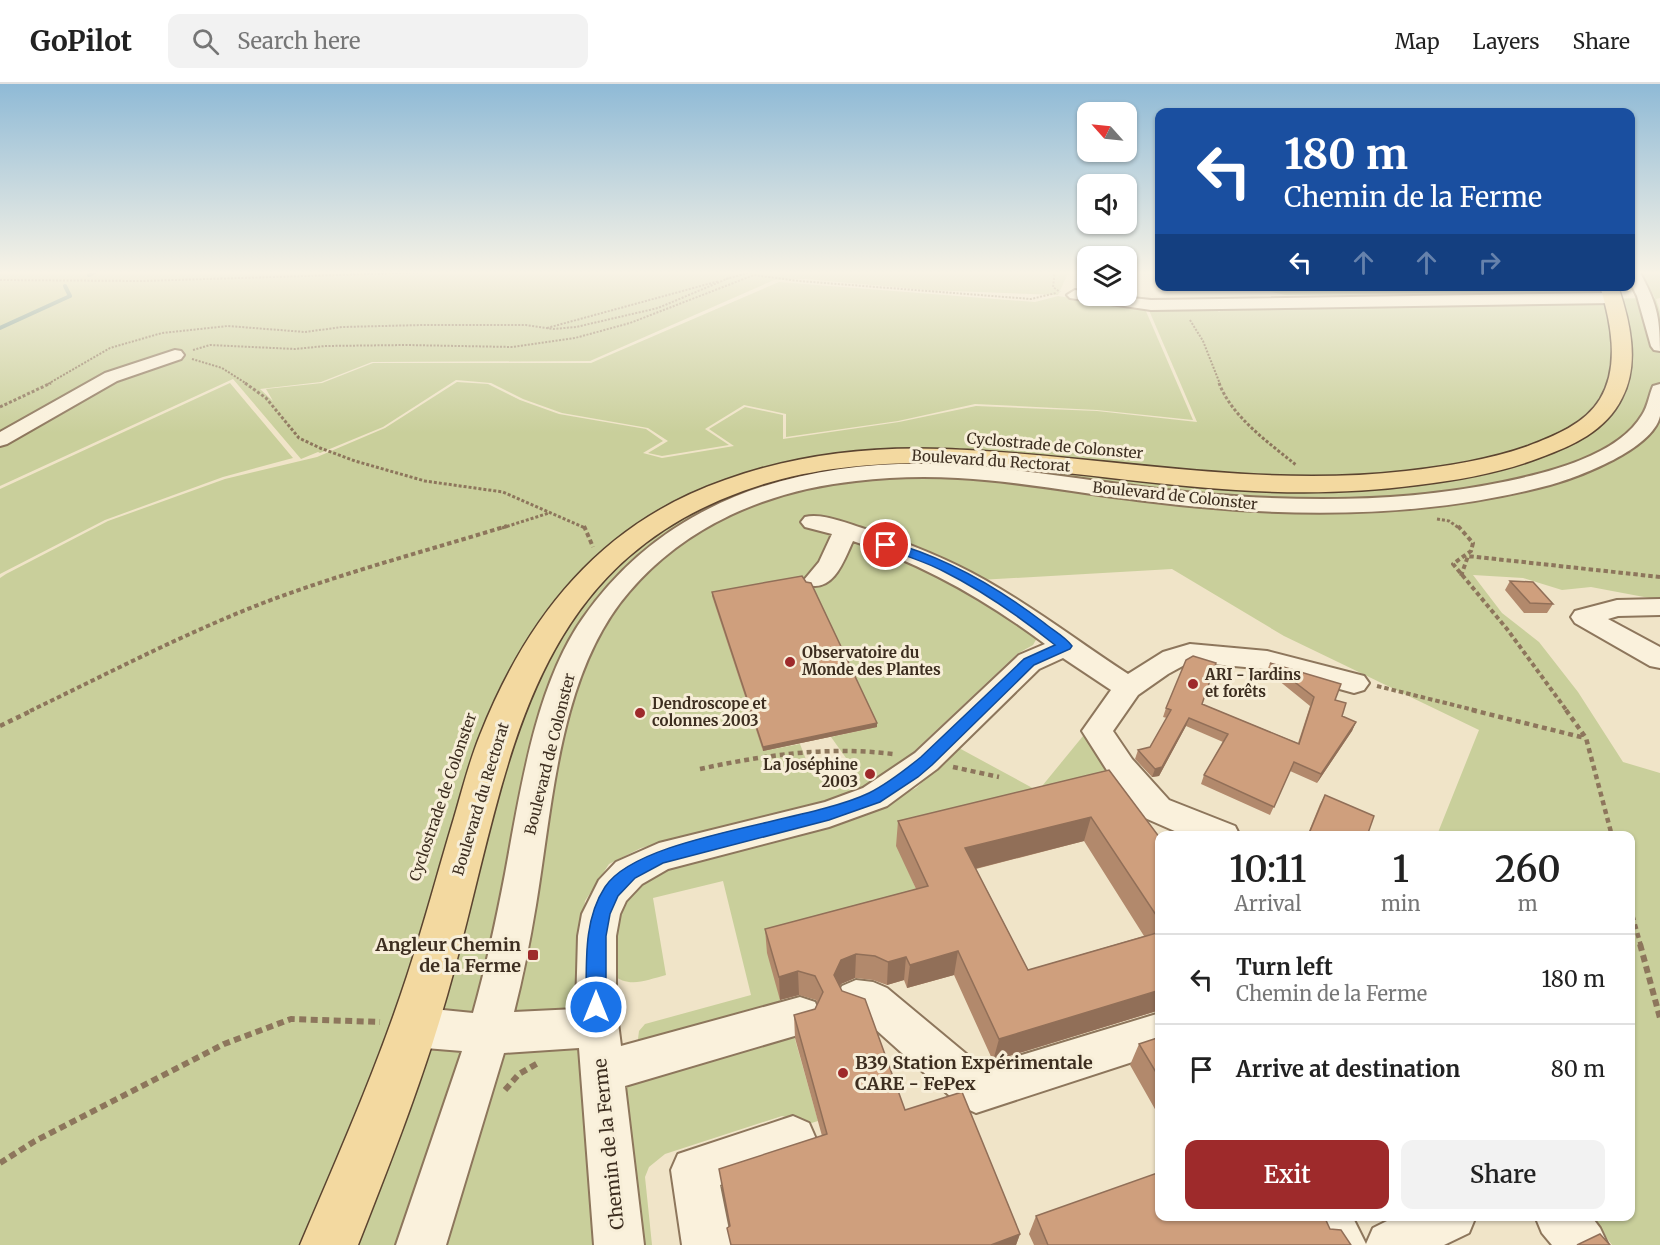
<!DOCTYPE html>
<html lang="en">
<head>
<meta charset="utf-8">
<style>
  :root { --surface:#fff; --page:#f2f2f2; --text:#222; --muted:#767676; --line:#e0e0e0; --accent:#9e2a2b }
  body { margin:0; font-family:Merriweather,serif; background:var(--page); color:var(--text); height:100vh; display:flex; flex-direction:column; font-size:22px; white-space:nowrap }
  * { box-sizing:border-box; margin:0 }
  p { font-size:20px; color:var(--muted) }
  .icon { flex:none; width:33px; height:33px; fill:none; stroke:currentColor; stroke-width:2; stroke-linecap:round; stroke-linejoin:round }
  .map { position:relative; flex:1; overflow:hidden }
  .sheet { position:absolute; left:1155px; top:747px; width:480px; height:390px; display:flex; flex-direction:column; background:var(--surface); border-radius:12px; box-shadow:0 2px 4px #0004 }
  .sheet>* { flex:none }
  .banner { position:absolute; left:1155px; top:24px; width:480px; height:183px; border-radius:12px; box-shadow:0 2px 4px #0004; background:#1a4fa0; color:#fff; overflow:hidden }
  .needle { width:39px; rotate:297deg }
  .fabs { position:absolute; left:1077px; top:18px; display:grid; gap:12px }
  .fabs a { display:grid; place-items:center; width:60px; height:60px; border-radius:12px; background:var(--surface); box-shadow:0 2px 4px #0004; font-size:30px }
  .pin { position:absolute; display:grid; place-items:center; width:51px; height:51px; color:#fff; margin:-26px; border:3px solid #fff; border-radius:50%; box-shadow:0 2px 6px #0007 }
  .me { position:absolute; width:66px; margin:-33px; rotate:0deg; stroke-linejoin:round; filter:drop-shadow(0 0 4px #0008) }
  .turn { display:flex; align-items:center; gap:21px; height:126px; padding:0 30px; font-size:27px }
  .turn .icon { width:78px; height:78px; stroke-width:2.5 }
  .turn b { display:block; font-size:42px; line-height:51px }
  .lanes { display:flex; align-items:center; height:57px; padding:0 30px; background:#0003; justify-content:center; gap:30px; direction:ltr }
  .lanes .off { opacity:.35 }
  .eta { display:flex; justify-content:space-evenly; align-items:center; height:102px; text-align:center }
  .eta b { font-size:36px; font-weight:600; line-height:42px }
  .cta { display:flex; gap:12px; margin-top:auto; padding:12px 30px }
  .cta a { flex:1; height:69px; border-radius:12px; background:var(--accent); color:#fff; font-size:24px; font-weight:600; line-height:69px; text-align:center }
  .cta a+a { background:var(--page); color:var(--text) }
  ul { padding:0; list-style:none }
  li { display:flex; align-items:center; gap:18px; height:90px; padding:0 30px; border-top:2px solid var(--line) }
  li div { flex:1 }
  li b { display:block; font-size:22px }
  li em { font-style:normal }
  header { display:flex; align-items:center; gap:36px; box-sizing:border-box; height:84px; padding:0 30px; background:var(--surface); border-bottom:2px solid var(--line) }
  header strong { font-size:28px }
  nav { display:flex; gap:33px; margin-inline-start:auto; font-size:21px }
  .search { width:420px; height:54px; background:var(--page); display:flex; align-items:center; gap:15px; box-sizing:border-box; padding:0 21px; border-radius:12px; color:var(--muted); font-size:22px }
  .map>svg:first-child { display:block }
</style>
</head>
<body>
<header>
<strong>GoPilot</strong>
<div class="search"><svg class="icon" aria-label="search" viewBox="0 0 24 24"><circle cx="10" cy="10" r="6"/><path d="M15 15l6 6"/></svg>Search here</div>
<nav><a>Map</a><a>Layers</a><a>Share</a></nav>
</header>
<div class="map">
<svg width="1660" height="1161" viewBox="0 0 1660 1161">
  <rect width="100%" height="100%" fill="#f0e4c8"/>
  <path fill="#c9cf9b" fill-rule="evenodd" d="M0,187H1069L1058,211L927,206L806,195L774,196L590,277L372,278L321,298L260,305L273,317L266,305L322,299L373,279H591L779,198L1035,218L1058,212L1145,225L1193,336L1097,326L975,320L898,337L786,353V330L744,321L705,345L729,361L662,372L648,369L668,357L648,344L562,329L523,315L491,299L456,296L383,343L320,369L318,368L301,375L233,295L0,402Z
    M1631,187H1660V214L1656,215L1660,227V516L1591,503L1562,506L1523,494L1473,491L1502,529L1539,558L1578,608L1623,678L1660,689V1161H1612L1591,1133L1630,1132V752L1437,751L1479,646L1284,552L1172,485L962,497L1037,554L1033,561L1017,570L893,687L866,703L836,715L641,764L609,780L585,817L575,909L598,1161H0V494L6,490L108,437L225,395L317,373L385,344L457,298L488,300L520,316L559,330L646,345L663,357L643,369L662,374L734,362L709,345L745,323L783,331V355L899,338L976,322L1097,327L1197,338L1148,224L1214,222L1219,228L1222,224L1211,215L1586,211V215L1655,214L1650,205L1580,209L1285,211L1250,203L1630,202ZM876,643L831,653L856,688L830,696L824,688L812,691L800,660L763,667Z
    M230,299L293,374L223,393L105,436L0,490V405Z
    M1092,641L1130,702L897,761L931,840L768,869L783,925L643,961L638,955L639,947L645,940L751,911L723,797L653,814L666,891C646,896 629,905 612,890L615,823L655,784L867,728L916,704L959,664L1038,707Z
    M793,948L818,1037L798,1043L795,1035L782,1032L665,1070L649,1083L645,1093L652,1161H635L620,1007L631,993Z"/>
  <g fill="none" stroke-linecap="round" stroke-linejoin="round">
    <path stroke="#6f938a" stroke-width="4" d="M89,191L97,187
      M0,244L70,212L65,202"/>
    <defs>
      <path id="minor" d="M1630,187H1639C1656,218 1660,231 1660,267L1654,266L1651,262L1637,212L1630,198Z
        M1075,206L1088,208V212H1114L1151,216L1613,209L1621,214L1613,219L1151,226L1070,214L1067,211Z
        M175,266L181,267L184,271L181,275L117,297L7,360L0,362V348L105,289Z
        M1660,300C1660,310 1660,322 1660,332C1653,365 1579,393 1550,401C1419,436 1279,434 1145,417C1082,410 1020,397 958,394C924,392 889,393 856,397C769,406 686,441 629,508C559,589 553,719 536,821C530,857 523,893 514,928L576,925L578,852L582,830L599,796L616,778L659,759L825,718L863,704L915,669L1019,571L1045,560C986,516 923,480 853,457C844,476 834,508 808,501L804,496L819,478L832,450L805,443L801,438L805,433C822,429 846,439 862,444C905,458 946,474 985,496C1035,524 1080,559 1128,590L1163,568L1190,560L1267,567L1364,592L1369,599L1364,606L1354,609L1267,585L1190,578L1168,590L1138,611L1113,647L1132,675L1169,716L1235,742L1240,752H1186L1145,734L1110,691L1082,647L1111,606L1063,574L1039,585L937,685L887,722L829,743L668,785L642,800L626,817L620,830L616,852V923L621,962L800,913L815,918L821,932L815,946L625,1002L644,1161H594L579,964L504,969L446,1161H396L462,967L413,963L398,957L392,943L398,929L413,923L473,929C486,883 496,837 505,790C520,709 535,602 583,534C670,409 813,372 960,381C1039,386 1117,402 1195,409C1297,418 1402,419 1503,398C1546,389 1618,372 1642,331C1648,322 1649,311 1653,302Z
        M1660,515V531L1618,532L1608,535L1660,563V584L1650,582L1575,539L1571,533L1575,527L1617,516Z
        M856,896L873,898L887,904L982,983L1160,929V969L976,1029L961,1022L864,935L842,928L836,915L842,902Z
        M793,1032L809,1039L816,1055L809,1071L720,1101L732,1161H682L671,1086L678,1070Z
        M1300,1132H1352L1366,1160L1373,1144L1397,1132H1476L1469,1149L1444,1161H1314Z
        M1535,1132H1591L1600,1144L1608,1161H1552L1542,1149Z"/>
      <path id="major" d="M1600,202H1618C1630,237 1640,280 1622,314C1606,347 1572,362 1539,374C1500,389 1459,396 1418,401C1358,409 1297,410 1236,406C1137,400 1040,382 941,379C874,378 805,384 743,407C521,487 508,694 453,890C428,983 393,1072 358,1161H300C338,1072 377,984 407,892C424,840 438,787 454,734C462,707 469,678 480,651C527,532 601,439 725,396C794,371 870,362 944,365C1099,370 1250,405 1406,387C1447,382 1489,376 1528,362C1554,352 1585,340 1600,315C1620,282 1611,238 1600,202Z"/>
    </defs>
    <use href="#minor" stroke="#8d765c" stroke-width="4"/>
    <use href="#major" stroke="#5b4430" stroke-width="3"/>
    <path stroke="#8d765c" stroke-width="2" stroke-dasharray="2 1.5" stroke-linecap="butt" d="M1055,187L1053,203L1060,208
      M726,195L755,187
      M0,196L142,197L467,187
      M1190,236L1203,257L1220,300
      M547,244L719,197
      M193,266L210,261L295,265L325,262L406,261L513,263L575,254L630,239L754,191L799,197L1031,215L1056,209
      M192,275L222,284L247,300
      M48,300L110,264L162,249L228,242L305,248L342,243L423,241H526L553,245L576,243L658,224L729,194"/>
    <path stroke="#8d765c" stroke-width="3" stroke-dasharray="3 2" stroke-linecap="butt" d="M245,299L266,314L299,354L320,364L355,377L425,397L503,408L585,444
      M1219,299C1232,333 1268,358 1296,381
      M0,323L51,299
      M1437,435L1449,437L1459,444
      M502,444L549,429"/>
    <path stroke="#8d765c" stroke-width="4" stroke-dasharray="4.5 3" stroke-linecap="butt" d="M584,442L593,463
      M1458,442L1473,459L1471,467L1453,480L1507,545L1567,627
      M1461,492L1468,472L1660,493
      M1377,602L1478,627
      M30,627C107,590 183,550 263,519C342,489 426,467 507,442"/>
    <path stroke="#8d765c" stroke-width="4.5" stroke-dasharray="5 4" stroke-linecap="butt" d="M1472,626L1585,654
      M1566,626L1586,654L1612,752
      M0,642L33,626
      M953,683L999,693
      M700,685C764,671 828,662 893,670
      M1630,823L1641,862"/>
    <path stroke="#8d765c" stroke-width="6" stroke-dasharray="7 4.5" stroke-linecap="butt" d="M1640,860L1660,934
      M505,1006L519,990L538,979
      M0,1079L35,1057L224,960L291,935L380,938"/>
    <use href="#minor" fill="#faf1dc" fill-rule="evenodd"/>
    <use href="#major" fill="#f3d9a0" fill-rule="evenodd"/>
  </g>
  <path fill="#b2896c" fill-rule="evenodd" d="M1510,497L1553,520L1547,529H1524L1505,506Z
    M712,508L877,639V643L763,667L712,512Z
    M1270,579L1335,616L1342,632L1356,638L1352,647L1317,699L1290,687L1270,731L1201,700L1204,691L1223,658L1186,642L1159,692L1152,693L1135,675L1138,666L1150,663L1167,634L1163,633L1166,624L1202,620L1298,659L1310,622L1267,587Z
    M1109,686L1160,754V926L993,977L954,891L907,904L904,896L887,901L873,896L855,894L841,900L840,903L905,1026L1020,1150L1016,1161H731L822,1052L795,954L794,931L815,925L818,920L816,916L799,911L780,916L767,869L765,845L916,805L896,762L898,737ZM1084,757L1144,852L1028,886L976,785Z
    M1325,711L1367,752H1307L1320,720Z
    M1160,953V1034L1130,981L1139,960Z
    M1036,1132L1192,1134L1330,1145L1351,1161H1034L1029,1150Z"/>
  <path fill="#916f58" d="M1189,634L1186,642L1159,692L1152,693L1155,685Z
    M1356,638L1352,647L1317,699L1321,690Z
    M877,639V643L763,667V663Z
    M1091,733L1084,757L962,788L965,764Z
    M958,867L954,891L907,904L910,881Z
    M856,870L855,894L841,900L834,914V891L841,876Z
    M906,873L904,896L887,901L888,878Z
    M798,887L799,911L780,916L779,893Z
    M1160,906V926L993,977L999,955Z
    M1020,1150L1016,1161H991Z"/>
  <path fill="#cf9f7d" stroke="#916f58" stroke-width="1.5" d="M802,492L806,498L811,499L877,639L763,663L712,508Z
    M1510,497L1533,498L1553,520L1530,519Z
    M1193,572L1216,579L1202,620L1299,660L1314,613L1270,579L1341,600L1335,616L1346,619L1342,632L1356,638L1321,690L1294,678L1274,723L1204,691L1228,650L1189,634L1162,683L1155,685L1138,666L1150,663L1171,626L1166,624L1186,576Z
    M1109,686L1160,754V837L1091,733L965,764L1028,886L1160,848V906L999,955L958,867L910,881L906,873L888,878L875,872L856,870L841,876L834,891L842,907L865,915L905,1026L962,1008L1020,1150L991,1161H731L727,1144L730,1142L719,1085L827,1050L794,931L815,925L823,908L815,892L798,887L779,893L765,845L928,802L898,737Z
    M1325,711L1374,732L1367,752H1308Z
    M1160,953V995L1139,960Z
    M1160,1088V1132H1191L1192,1134L1196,1132H1324L1330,1145L1341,1146L1351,1161H1048L1036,1132Z
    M1600,1150L1610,1161H1577Z"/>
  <linearGradient id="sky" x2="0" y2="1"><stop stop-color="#8fbad6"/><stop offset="0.54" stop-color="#f8f3e6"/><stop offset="1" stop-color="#f8f3e6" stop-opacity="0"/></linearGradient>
  <rect width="1660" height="349" fill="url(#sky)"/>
  <path fill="#1a73e8" stroke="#114b97" stroke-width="1.5" d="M886,457C943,472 997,503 1043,538C1052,546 1065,552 1072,562L1070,565L1034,581L932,681L918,693L880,718L829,736L663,779L635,794L618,812L610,830L606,852V923L603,929L596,932L589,929L586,923C587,883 582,838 605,803C639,751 807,739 869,709C887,700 905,686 921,673L1024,575L1055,561C1020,533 983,507 943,487C924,477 902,471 882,463L880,461Z"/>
  <g fill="#9e2a2b" stroke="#f7eed8" stroke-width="2">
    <circle cx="790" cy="578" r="6"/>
    <circle cx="1193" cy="600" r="6"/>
    <circle cx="640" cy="629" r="6"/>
    <circle cx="870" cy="690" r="6"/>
    <rect x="527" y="865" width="12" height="12" rx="3"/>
    <circle cx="843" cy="989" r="6"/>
  </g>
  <g text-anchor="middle" stroke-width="6" stroke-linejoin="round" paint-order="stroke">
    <g font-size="15" fill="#3d2e20" stroke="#f7eed8">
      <text transform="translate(1055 362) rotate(5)" y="5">Cyclostrade de Colonster</text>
      <text transform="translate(991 377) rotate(4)" y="5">Boulevard du Rectorat</text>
      <text transform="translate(1175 412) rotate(6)" y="5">Boulevard de Colonster</text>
      <text transform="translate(550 670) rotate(-76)" y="5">Boulevard de Colonster</text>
      <text transform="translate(443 713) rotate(-71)" y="5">Cyclostrade de Colonster</text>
      <text transform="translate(481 715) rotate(-73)" y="5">Boulevard du Rectorat</text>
    </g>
    <g font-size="15" font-weight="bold" fill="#3d2e20" stroke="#f7eed8" text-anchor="start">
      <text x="802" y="574">Observatoire du<tspan x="802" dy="17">Monde des Plantes</tspan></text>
      <text x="1205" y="596">ARI - Jardins<tspan x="1205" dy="17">et forêts</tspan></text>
      <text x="652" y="625">Dendroscope et<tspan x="652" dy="17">colonnes 2003</tspan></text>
      <text x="858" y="686" text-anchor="end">La Joséphine<tspan x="858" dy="17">2003</tspan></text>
    </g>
    <g font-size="18" font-weight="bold" fill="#3d2e20" stroke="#f7eed8" text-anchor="end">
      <text x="521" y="867">Angleur Chemin<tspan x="521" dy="21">de la Ferme</tspan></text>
      <text x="855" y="985" text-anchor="start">B39 Station Expérimentale<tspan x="855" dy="21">CARE - FePex</tspan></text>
    </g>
    <g font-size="18" fill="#3d2e20" stroke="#f7eed8">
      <text transform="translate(609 1060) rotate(-96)" y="6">Chemin de la Ferme</text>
    </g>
  </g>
</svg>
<div class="fabs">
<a><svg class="needle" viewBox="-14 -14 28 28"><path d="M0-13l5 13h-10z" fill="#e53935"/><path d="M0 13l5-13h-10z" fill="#767676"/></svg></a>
<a><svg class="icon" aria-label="sound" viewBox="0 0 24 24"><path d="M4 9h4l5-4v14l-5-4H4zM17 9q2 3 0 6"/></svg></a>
<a><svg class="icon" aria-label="layers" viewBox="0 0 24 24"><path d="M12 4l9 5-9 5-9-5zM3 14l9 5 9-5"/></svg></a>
</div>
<div class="pin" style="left:886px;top:461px;background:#d93025"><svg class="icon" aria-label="arrive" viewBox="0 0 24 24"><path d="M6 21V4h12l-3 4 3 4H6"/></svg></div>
<svg class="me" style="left:596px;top:923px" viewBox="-20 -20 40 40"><circle r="17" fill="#1a73e8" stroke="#fff" stroke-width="3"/><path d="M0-11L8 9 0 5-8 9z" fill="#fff"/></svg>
<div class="banner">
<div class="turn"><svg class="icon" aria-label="left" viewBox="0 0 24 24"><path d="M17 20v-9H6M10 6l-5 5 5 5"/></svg><div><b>180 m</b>Chemin de la Ferme</div></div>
<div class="lanes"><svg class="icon" aria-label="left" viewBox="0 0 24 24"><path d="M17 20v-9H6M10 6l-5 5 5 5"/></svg><svg class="icon off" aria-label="ahead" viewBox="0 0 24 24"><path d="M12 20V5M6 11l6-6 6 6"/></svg><svg class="icon off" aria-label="ahead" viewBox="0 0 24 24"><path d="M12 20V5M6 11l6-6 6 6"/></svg><svg class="icon off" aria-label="right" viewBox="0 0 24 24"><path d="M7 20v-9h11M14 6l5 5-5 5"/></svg></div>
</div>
<section class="sheet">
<div class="eta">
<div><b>10:11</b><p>Arrival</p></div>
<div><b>1</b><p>min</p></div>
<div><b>260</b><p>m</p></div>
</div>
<ul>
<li><svg class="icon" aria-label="left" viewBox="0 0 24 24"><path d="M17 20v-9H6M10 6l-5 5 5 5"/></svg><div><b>Turn left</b><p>Chemin de la Ferme</p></div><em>180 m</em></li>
<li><svg class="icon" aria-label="arrive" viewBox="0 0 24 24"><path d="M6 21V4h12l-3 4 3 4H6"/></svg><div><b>Arrive at destination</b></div><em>80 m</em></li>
</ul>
<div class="cta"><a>Exit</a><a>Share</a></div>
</section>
</div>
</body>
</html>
